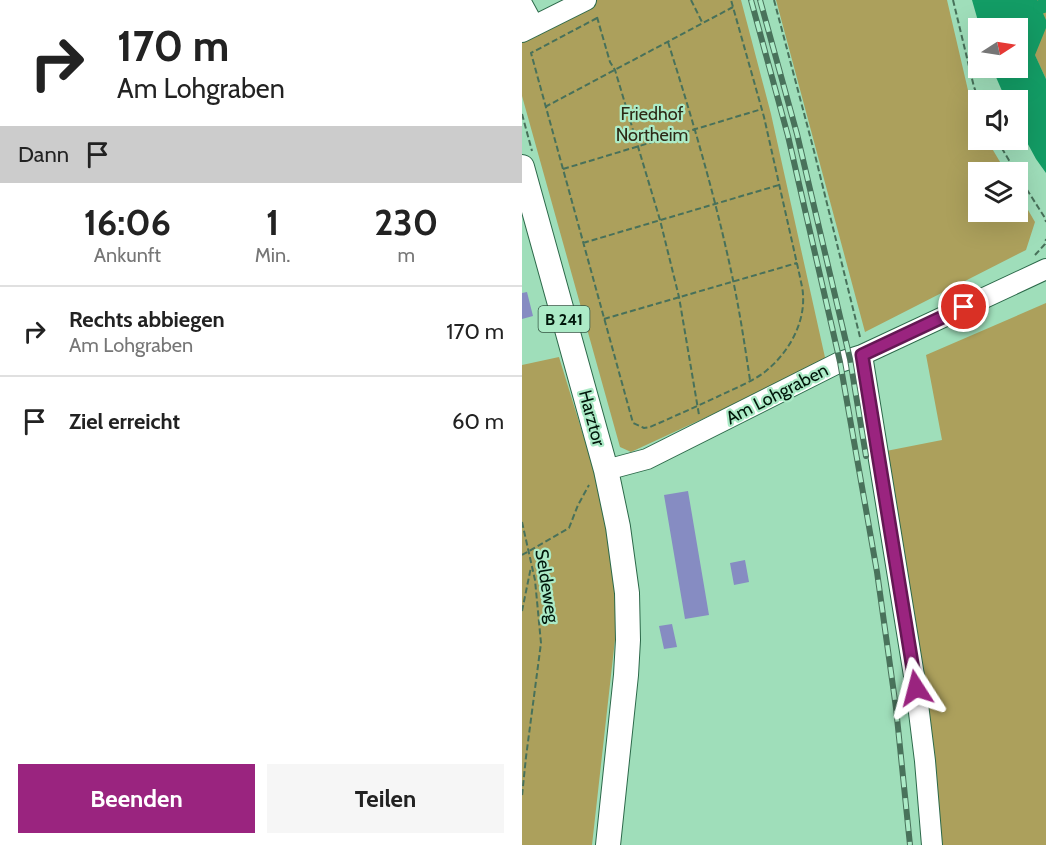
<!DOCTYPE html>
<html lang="de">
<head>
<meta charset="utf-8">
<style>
  :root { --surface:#fff; --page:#f6f6f6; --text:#222; --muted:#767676; --line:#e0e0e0; --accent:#9a247f }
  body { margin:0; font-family:Cabin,sans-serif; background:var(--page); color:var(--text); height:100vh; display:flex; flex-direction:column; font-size:22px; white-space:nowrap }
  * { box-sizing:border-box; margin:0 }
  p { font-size:20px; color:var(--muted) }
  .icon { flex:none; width:33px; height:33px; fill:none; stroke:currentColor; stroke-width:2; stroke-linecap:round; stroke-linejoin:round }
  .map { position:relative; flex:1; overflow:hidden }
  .drawer { display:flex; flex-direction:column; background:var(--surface); width:522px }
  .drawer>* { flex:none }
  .top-card { background:#fff; color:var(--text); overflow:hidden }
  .needle { width:39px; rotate:78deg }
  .controls { position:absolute; left:446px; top:18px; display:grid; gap:12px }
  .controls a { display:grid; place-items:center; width:60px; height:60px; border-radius:0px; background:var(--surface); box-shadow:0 6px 24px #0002; font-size:30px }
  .pin { position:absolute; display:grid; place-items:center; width:51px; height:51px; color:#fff; margin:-26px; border:3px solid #fff; border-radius:50%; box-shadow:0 2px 6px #0007 }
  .me { position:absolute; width:66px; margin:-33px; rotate:351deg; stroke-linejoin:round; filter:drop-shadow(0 0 4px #0008) }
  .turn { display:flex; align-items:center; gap:21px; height:126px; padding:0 18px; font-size:27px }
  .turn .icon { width:78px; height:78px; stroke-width:2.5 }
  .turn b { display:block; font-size:42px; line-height:51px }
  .then { display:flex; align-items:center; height:57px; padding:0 18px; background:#0003; gap:12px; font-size:22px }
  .eta { display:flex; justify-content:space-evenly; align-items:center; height:102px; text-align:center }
  .eta b { font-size:36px; font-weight:700; line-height:42px }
  .primary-button { display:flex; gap:12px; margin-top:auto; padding:12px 18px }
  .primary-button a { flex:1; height:69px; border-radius:0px; background:var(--accent); color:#fff; font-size:24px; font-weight:700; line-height:69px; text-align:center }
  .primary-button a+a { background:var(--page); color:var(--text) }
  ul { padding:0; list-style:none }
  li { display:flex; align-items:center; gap:18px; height:90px; padding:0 18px; border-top:2px solid var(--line) }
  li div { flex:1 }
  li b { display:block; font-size:22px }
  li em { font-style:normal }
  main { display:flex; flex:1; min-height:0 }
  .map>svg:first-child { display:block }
</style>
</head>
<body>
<main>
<section class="drawer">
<div class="top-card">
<div class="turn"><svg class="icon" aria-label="right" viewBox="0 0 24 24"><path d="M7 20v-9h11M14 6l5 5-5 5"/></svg><div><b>170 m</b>Am Lohgraben</div></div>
<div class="then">Dann<svg class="icon" aria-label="arrive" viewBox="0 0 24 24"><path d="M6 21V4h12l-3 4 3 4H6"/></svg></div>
</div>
<div class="eta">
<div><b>16:06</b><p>Ankunft</p></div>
<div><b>1</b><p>Min.</p></div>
<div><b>230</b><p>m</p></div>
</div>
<ul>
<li><svg class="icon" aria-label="right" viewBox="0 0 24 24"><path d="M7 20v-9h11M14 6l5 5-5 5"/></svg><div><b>Rechts abbiegen</b><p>Am Lohgraben</p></div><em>170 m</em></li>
<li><svg class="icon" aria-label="arrive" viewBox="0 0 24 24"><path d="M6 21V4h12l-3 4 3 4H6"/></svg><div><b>Ziel erreicht</b></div><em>60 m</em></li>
</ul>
<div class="primary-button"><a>Beenden</a><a>Teilen</a></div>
</section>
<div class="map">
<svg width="524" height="845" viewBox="0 0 524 845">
  <rect width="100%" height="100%" fill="#9fdeba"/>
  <path fill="#aca05c" d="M45,0H219L249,114L304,362L109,452L98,447L0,96V40Z
    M254,0H425L452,116L456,124V140H465L484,172H456V212H495V191L513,222L504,250L343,332Z
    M492,0H524V79L502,32Z
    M524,303V845H414L359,452L420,440L404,355Z
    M37,357L83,506L98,595L70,845H0V365Z"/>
  <path fill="#139c65" d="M450,0H515L524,20V28L513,55L524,79V173L514,159L495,124V100H484L470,68H495V28H458Z"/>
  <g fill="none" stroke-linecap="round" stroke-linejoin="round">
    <path stroke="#139c65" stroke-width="14" d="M518,7L524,5"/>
  </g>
  <path fill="#868cc2" d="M5,292L11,316L0,319V293Z
    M166,491L187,615L163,619L142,495Z
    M223,560L227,582L212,585L208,563Z
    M150,624L155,647L142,649L137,626Z"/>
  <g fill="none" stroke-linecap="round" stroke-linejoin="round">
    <defs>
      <path id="minor" d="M0,4L12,26
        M0,32L64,0
        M340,355L394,688L403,761L410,845
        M84,470L125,459L318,362L340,355L524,269"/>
      <path id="major" d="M0,167L84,470L96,527L105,593L106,640L104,675L86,845"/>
    </defs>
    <use href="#minor" stroke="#2c694a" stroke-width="22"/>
    <use href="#major" stroke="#2c694a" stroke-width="26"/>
    <path stroke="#48715a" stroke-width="2" stroke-dasharray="6 3" stroke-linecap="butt" d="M169,0L181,24
      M252,0L292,151L338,337
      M431,0L452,87L457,100
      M75,17L88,62L93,70L138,220L157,297L177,415
      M75,18L9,53L111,423L122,428L128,427C151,417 173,407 195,397C211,389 230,382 244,371C266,353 283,324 281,295C281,289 279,283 278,277L242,117L209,0
      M146,42C171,121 194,199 211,280C218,313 223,347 228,380
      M23,107L211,7
      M0,114L10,151
      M475,140L494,172
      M41,169L240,109
      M495,174L523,218L524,222
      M61,243L257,185
      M513,255L523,244L524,239
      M82,319L275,263
      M0,522L13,580L19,643L4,757L0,796
      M0,555L47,528L56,505L67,485
      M0,611L9,567"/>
    <use href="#minor" stroke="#fff" stroke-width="20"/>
    <use href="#major" stroke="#fff" stroke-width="24"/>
    <defs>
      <path id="rail" d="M229,0L266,136L318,362L355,572L374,708L388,845
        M238,0L275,134L328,359L344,456"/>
    </defs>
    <use href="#rail" stroke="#49725b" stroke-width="6"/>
    <use href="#rail" stroke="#acebc7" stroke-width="4" stroke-dasharray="11" stroke-linecap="butt"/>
  </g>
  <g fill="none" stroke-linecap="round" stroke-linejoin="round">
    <defs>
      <path id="route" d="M394,688L340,355L442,307"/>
    </defs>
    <use href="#route" stroke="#641753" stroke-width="15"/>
    <use href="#route" stroke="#9a247f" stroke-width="10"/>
  </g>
  <g text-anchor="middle" stroke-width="4.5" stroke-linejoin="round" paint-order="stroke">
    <rect fill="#acebc7" stroke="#345643" stroke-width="1.5" x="16.5" y="306" width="51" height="26" rx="4.5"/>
    <g font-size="16" font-weight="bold" fill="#00160a">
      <text x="42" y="325">B 241</text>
    </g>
    <g font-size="18" fill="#2d2916" stroke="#acebc7">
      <text x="130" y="120">Friedhof<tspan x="130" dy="21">Northeim</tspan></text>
    </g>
    <g font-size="18" fill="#00160a" stroke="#acebc7">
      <text transform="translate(255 394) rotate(-27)" y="6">Am Lohgraben</text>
      <text transform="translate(70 418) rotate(75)" y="6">Harztor</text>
      <text transform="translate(25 586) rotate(81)" y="6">Seldeweg</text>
    </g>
  </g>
</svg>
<div class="controls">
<a><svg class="needle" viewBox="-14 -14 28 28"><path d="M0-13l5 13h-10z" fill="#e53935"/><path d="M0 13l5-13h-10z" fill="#767676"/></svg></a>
<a><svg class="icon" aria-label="sound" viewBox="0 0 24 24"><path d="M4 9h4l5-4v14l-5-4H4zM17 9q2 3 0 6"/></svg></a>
<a><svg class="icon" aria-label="layers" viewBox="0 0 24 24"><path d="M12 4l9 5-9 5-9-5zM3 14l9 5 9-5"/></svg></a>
</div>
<div class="pin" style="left:442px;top:307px;background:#d93025"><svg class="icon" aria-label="arrive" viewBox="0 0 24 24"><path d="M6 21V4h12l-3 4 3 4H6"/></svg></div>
<svg class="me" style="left:394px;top:688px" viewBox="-20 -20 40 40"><path d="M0-17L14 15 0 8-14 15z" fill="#9a247f" stroke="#fff" stroke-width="4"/></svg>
</div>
</main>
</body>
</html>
